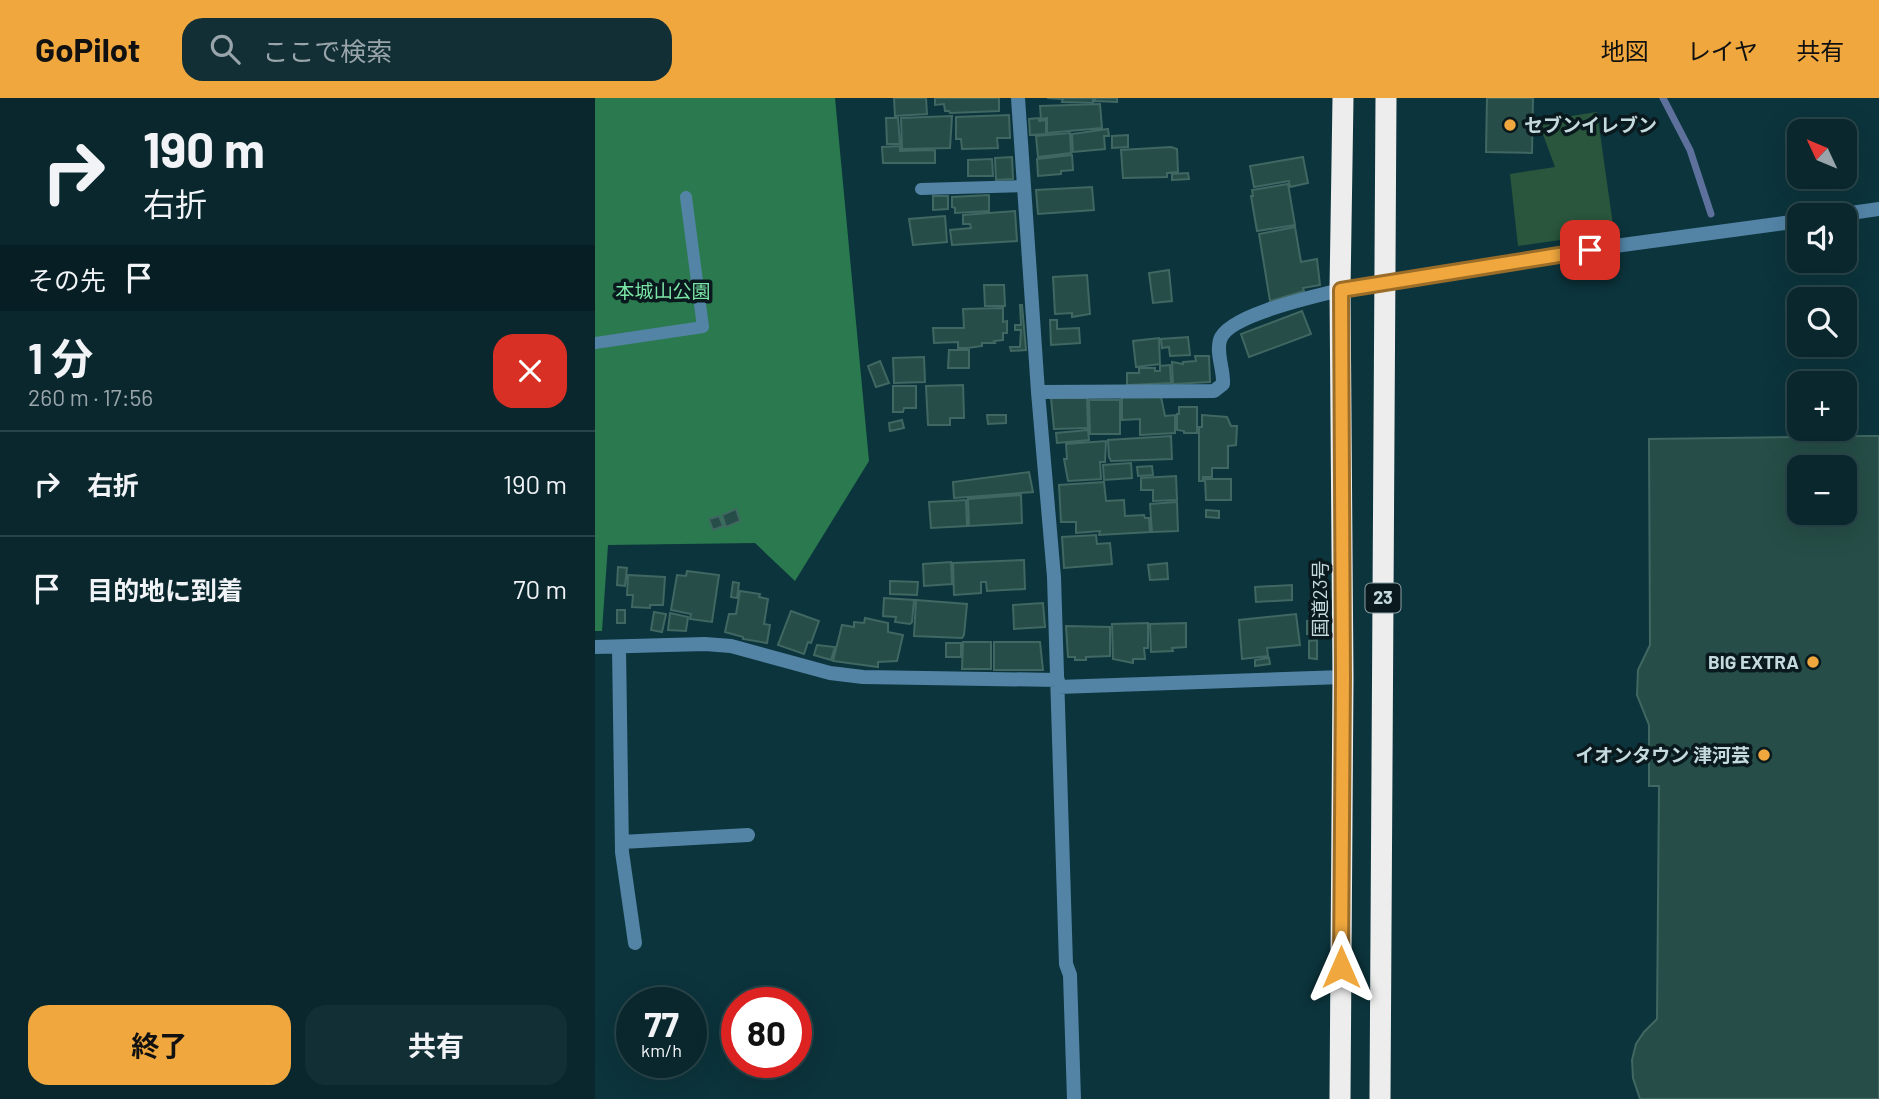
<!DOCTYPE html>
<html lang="ja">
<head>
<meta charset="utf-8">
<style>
  :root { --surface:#09272d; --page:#122f35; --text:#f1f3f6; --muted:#99a5aa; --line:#294449; --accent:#efa73e }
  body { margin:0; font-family:Barlow,"Noto Sans JP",sans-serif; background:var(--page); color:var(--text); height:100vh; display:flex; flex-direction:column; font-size:26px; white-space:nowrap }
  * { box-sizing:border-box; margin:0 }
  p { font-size:23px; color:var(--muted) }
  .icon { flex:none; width:38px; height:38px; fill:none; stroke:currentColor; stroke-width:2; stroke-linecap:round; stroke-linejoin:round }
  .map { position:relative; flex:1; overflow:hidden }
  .details { display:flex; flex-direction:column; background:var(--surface); width:595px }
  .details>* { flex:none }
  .banner { background:#09272d; color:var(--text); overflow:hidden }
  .needle { width:46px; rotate:314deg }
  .controls { position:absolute; left:1192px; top:21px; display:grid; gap:14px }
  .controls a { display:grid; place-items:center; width:70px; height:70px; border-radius:14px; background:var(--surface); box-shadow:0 7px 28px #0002,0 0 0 2px var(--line); font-size:35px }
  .speed { position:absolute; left:21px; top:889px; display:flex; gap:14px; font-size:35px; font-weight:700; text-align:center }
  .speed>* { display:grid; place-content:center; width:91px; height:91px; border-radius:50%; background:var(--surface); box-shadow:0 7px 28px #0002,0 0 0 2px var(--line); line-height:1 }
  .speed small { font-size:18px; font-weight:400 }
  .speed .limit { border:10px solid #d22; background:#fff; color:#111 }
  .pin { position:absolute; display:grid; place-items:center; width:60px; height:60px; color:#fff; margin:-30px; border-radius:14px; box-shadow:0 4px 10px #0006 }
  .me { position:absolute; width:77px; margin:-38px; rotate:0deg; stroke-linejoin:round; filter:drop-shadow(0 0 5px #0008) }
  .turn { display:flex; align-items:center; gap:24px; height:147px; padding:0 28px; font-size:32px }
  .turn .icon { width:91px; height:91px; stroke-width:2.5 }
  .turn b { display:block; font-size:49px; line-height:60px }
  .then { display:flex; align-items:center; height:66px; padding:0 28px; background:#0003; gap:14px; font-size:26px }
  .round { display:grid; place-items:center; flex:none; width:74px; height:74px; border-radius:21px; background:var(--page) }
  .head { display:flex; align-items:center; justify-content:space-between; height:119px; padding:0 28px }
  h1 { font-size:42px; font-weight:700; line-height:52px }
  .cta { display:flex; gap:14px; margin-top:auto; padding:14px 28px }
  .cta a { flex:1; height:80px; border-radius:21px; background:var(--accent); color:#111; font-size:28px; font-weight:700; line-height:80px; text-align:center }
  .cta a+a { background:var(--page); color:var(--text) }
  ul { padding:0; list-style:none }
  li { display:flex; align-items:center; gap:21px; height:105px; padding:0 28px; border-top:2px solid var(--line) }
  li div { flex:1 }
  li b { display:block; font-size:26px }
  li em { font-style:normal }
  header { display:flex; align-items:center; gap:42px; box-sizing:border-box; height:98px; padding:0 35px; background:var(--accent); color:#111 }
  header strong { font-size:33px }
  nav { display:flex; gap:38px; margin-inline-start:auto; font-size:24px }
  .search { width:490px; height:63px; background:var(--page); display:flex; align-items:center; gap:18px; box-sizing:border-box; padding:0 24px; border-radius:21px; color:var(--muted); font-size:26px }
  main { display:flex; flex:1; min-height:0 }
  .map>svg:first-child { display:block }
</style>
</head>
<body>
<header>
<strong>GoPilot</strong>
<div class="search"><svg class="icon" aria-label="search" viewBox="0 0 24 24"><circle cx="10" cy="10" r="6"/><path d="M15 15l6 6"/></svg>ここで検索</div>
<nav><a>地図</a><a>レイヤ</a><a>共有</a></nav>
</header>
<main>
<section class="details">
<div class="banner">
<div class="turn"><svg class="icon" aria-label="right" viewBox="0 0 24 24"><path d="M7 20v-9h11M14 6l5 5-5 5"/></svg><div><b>190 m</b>右折</div></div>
<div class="then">その先<svg class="icon" aria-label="arrive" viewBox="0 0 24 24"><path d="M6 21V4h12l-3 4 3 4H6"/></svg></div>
</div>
<div class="head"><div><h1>1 分</h1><p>260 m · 17:56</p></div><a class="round" style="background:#d93025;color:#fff"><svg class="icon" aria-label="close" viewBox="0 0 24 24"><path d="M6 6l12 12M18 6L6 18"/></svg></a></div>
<ul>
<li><svg class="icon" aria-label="right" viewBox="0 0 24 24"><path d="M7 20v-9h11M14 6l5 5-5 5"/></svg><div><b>右折</b></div><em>190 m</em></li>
<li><svg class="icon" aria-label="arrive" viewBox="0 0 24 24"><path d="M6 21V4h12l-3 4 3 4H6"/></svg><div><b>目的地に到着</b></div><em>70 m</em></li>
</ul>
<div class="cta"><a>終了</a><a>共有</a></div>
</section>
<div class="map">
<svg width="1284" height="1001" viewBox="0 0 1284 1001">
  <rect width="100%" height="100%" fill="#0c343c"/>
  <path fill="#29563c" d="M1002,14L1019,134L923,148L915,76L960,69L943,23Z"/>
  <path fill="#2b7a4f" d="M0,0H240L274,363L200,483L160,445L13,447L7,533H0Z"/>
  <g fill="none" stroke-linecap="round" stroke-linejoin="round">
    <path stroke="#5d719c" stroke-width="7" d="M1068,0L1095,52L1116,116"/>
  </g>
  <path fill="#264d47" stroke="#406761" stroke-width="2" fill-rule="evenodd" d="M299,0H331L332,16L300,18Z
    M340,0H404V13L355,15L354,13H350L349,6L340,7Z
    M452,0H498V5L467,4L468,1Z
    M500,0H522V4L500,3Z
    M892,0H938L937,55L891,54Z
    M505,6L507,30L452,35V20L446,21L445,8Z
    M414,17L415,40H402L403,50L367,51L366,41H361V19Z
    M357,18L355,50L307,51L306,20Z
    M291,20H303L305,46H292Z
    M444,20V23L451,22V36L435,37L434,21Z
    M513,31L514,38H509L510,51L478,54L477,36Z
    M475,35L476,55L443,59L441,38Z
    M533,37V49L517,50V38Z
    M305,48V53L340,52V65H288L287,49Z
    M576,49L582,51L583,74L572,75V79L528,80L526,52Z
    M477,57L478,72L466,73V76L443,78L442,61Z
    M417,59L418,81L401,82L400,60Z
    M708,59L713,85L695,89L694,83L659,89L655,68Z
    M397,61L398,78H373V62Z
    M593,75L594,81L577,82V76Z
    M693,86L700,127L662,133L656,98H658L657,92Z
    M497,89L499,112L443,116L441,92Z
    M394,97V113L360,115V110L357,109V99Z
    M338,98H353V111L338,112Z
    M420,113L422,143L357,147L355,132L376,130L375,126H368V117Z
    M350,118L352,144L318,147L314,121Z
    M700,129L706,164L722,161L725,187L708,190L709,193L675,203L664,136Z
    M574,172L577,203L558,205L554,175Z
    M492,177L495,216L477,219V215L460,216L458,179Z
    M389,187H409L410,208H390Z
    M425,207H427L431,252L416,253L415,249H425L426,232H420V227H426Z
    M408,210V224L412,223V235H408V242L399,243L400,245H387V248L373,250H363V244L339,245L338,230H369L368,211Z
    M707,213L716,236L654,259L646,236Z
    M455,222H462V231L484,230L485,245L456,247Z
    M593,239L595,257L575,258L574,249L567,250L566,241Z
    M564,240L565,266L541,269L538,243Z
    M354,252H374V270H353Z
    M600,258H614L615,284L578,286L577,264L588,266V264L601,263Z
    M329,259L330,284L299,285L298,260Z
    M285,263L294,285L281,289L273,268Z
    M575,267L576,285L532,287V275H544V270H560V273H565V268Z
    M368,287L369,320H355V327H333L331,288Z
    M298,288H321V310H309L308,314H298Z
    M527,299H566L570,318L580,317V335L545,337V321L527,322Z
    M456,300H492L493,330L459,331Z
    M494,302H525V336H495Z
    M584,309H602V335H589V333L582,332V316H584Z
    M392,317H411V325L393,326Z
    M607,317L632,319L636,328H642L641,347L633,348V370H617V379H608V383H604V329H607Z
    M307,322L309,330L295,333L294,325Z
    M493,332L494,342L462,345L461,335Z
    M576,338L577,361L516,363L514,359L513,342Z
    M1269,338H1284V1001H1045L1038,980L1037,962L1041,946L1049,934L1062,921L1064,688H1054V627L1042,597L1043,572L1055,547L1054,341ZM1204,369H1250V415H1204Z
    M511,343L510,364H505L506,381L473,383L469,361H472L471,346Z
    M536,365L537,380L509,382L508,367Z
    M557,368L558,377L543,378L542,369Z
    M434,374L438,394L359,400L358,384Z
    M581,378L582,402L558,403V392H546V380Z
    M610,381H636V402H611Z
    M509,384L511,403L529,402L530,418L549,417L550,420H554L555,434L504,437L505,433L481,435V424H466L464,387Z
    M426,397L427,425L374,428L373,401Z
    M371,402L372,428L336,430L334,404Z
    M582,404L583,433L557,434L555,406Z
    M141,411L145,423L131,429L127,417Z
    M611,412L624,413V420L611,419Z
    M124,418L128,428L118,432L114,421Z
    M501,437L502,446L515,445L517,466L469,470L467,439Z
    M429,462L430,491L392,493L391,484H386V495L359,497L358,465Z
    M356,464L357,486L329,488L328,466Z
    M572,465L573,481L555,482L553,467Z
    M23,469L32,470L30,488L22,487Z
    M92,473L124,477L117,524L95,521L96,516L76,512L82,477L91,478Z
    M33,477L70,479L68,507H55V510L37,509L38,497H32Z
    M295,483L323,484L322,497L295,496Z
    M138,484L144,485L142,500L136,499Z
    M697,487V502L661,504L660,489Z
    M145,493L165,496L164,499L173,501L169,526L175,527L172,545L148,541V539L130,534L134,516H141Z
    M289,500L319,502L317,524L315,526L300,524L301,519L288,518Z
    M321,502L372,506L369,537L367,540L319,538Z
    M448,505L450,529L419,531L418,507Z
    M22,512H30V525H22Z
    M196,513L224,523L216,545L213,544L209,556L183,547Z
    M59,514L71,516L67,534L56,532Z
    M75,515L93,519L91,533L73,532Z
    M701,516L705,547L672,550L673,558L647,561L644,522Z
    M270,520L293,525V534L308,537L302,563L283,564V569L238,563L247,527L259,529V524L269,525Z
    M712,523H723V536H712Z
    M553,525V550H549L550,561H538V565L518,561L517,526Z
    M591,525V549L577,550L578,553L556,554L555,526Z
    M471,528L515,529V558L491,559V562H480V559H473Z
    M722,542V561L714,560V543Z
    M368,544H396V571H367Z
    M399,544H445L448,572H399Z
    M351,545H366V559H351Z
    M222,547L240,549L236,562L219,557Z
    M674,560L675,566L660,568V562Z"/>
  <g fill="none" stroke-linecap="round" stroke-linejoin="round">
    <path stroke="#5384a6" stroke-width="12" d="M326,91L429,88
      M0,245L108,229L91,99"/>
    <path stroke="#5384a6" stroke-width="14" d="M423,0L443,294L459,479L471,866L475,877L479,1001
      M1242,117L1284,111
      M443,294L619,293L628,286C629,272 621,256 625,242C632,217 721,198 745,192L1020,148L1204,123
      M0,549L110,546L136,548L235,575L268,579L463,582
      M24,550L27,754L40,845
      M463,589L748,579
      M27,744L153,737"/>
    <path stroke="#ededed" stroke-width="21" d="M745,1001L748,579L745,192L748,0
      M785,1001L791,0"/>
  </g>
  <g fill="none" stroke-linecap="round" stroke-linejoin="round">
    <defs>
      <path id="route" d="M746,869L748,579L746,192L995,152"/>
    </defs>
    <use href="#route" stroke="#9b6d28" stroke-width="18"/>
    <use href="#route" stroke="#efa73e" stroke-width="12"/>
  </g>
  <g fill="#efa73e" stroke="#09191d" stroke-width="2.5">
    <circle cx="915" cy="27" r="7"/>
    <circle cx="1218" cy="564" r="7"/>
    <circle cx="1169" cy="657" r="7"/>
  </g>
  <g text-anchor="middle" stroke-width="7" stroke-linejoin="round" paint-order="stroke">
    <rect fill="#09191d" stroke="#8da0a4" stroke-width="2" x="770.5" y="485.5" width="35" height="29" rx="5"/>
    <g font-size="18" font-weight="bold" fill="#c5dade">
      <text x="788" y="506">23</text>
    </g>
    <g font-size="19" font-weight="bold" fill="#c5dade" stroke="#09191d" text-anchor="end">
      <text x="929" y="34" text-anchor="start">セブンイレブン</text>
      <text x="1204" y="571">BIG EXTRA</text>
      <text x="1155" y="664">イオンタウン 津河芸</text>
    </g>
    <g font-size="19" fill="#7be5a6" stroke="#09191d">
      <text x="68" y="200">本城山公園</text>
    </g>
    <g font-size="19" fill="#c5dade" stroke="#09191d">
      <text transform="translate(725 501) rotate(-90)" y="7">国道23号</text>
    </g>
  </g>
</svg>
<div class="controls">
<a><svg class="needle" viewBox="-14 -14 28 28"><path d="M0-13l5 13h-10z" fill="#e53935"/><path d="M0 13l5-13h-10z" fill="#99a5aa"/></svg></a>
<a><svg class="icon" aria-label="sound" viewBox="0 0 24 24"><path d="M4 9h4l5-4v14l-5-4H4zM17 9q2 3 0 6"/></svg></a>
<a><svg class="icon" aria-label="search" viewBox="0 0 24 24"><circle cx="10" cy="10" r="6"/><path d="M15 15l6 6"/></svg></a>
<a>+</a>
<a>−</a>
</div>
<div class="speed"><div>77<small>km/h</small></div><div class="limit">80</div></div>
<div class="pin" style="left:995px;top:152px;background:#d93025"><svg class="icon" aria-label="arrive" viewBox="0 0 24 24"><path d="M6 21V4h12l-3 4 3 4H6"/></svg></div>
<svg class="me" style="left:746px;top:869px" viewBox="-20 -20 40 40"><path d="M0-17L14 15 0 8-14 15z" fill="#efa73e" stroke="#fff" stroke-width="4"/></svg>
</div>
</main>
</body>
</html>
